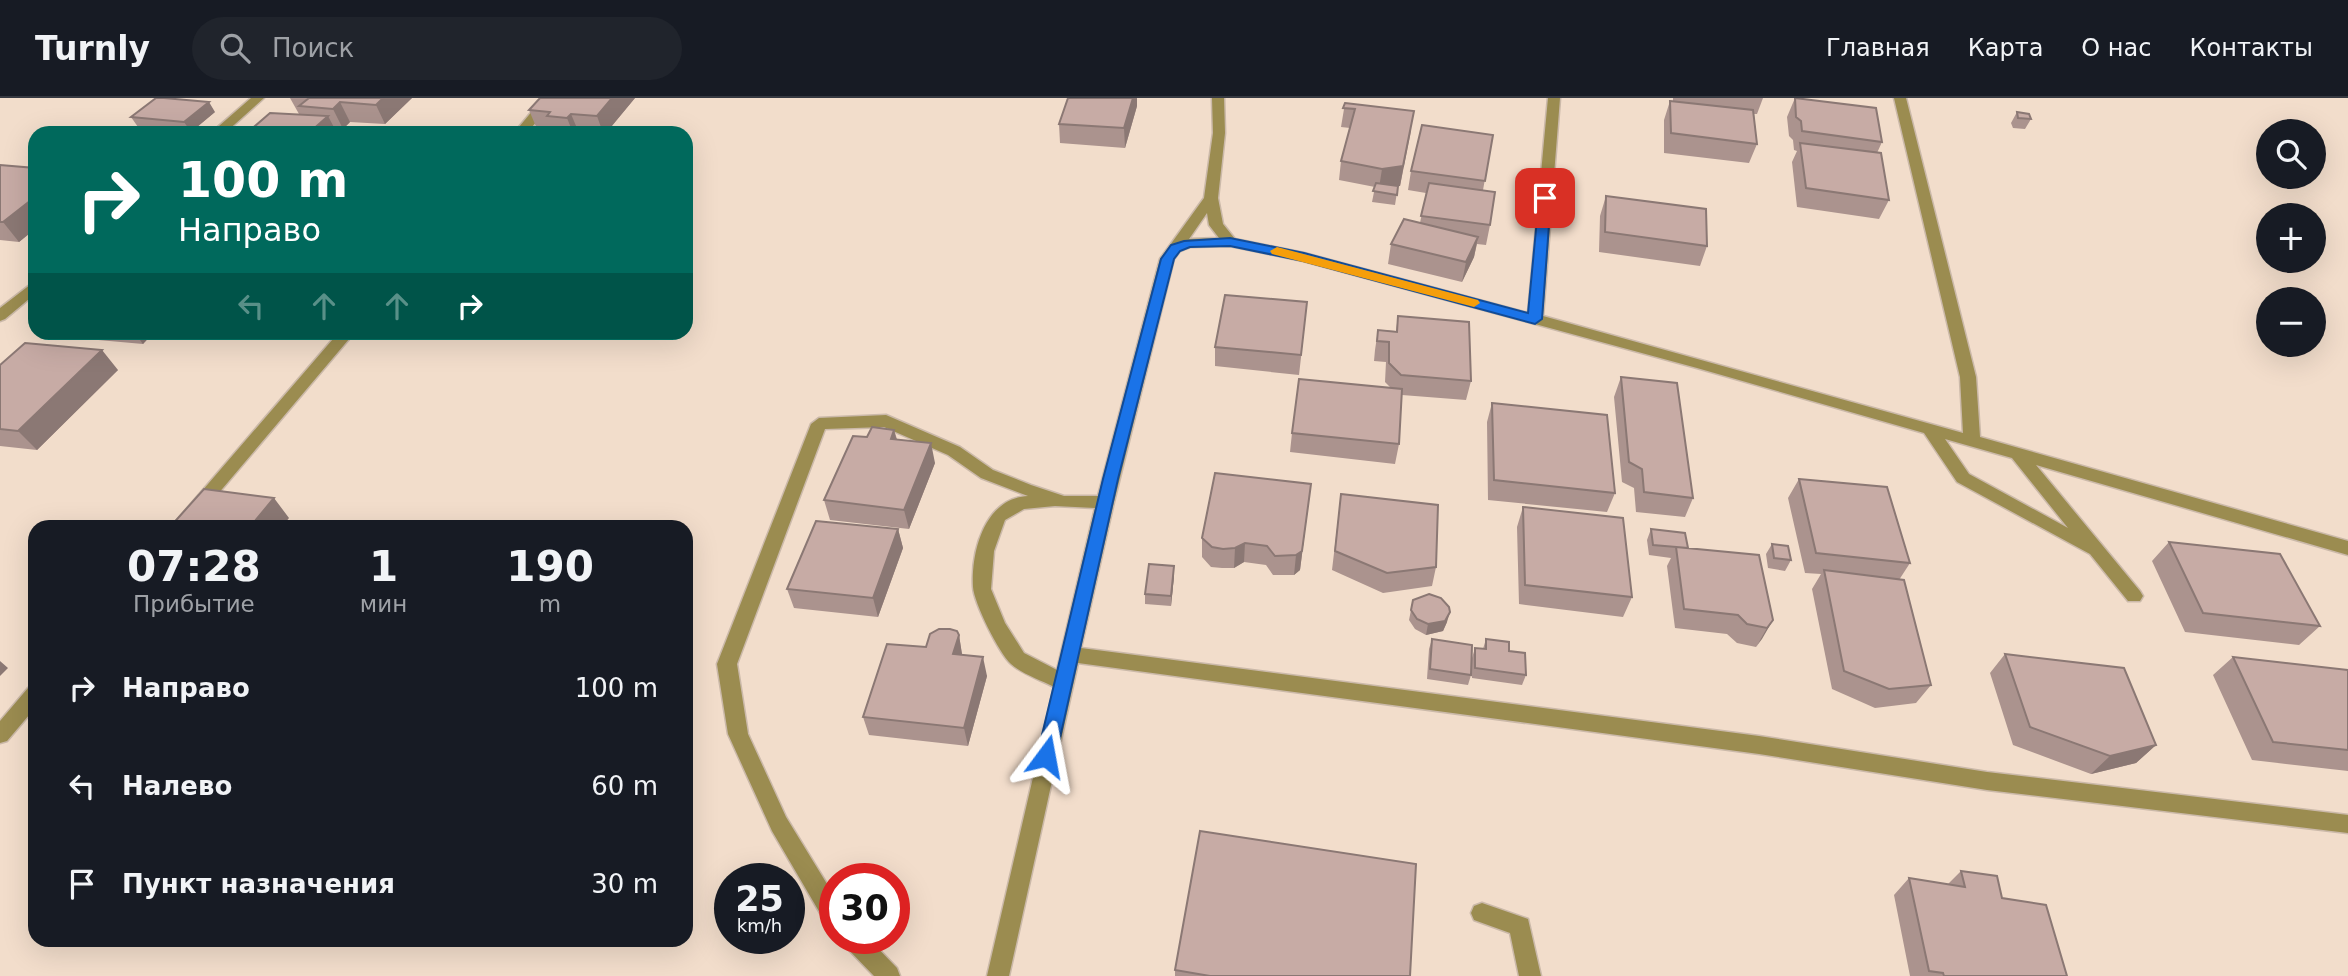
<!DOCTYPE html>
<html lang="ru">
<head>
<meta charset="utf-8">
<style>
  :root { --surface:#171b24; --page:#20242c; --text:#f1f3f6; --muted:#9ea1a6; --line:#363941 }
  body { margin:0; font-family:"DejaVu Sans",sans-serif; background:var(--page); color:var(--text); height:100vh; display:flex; flex-direction:column; font-size:26px; white-space:nowrap }
  * { box-sizing:border-box; margin:0 }
  p { font-size:23px; color:var(--muted) }
  .icon { flex:none; width:38px; height:38px; fill:none; stroke:currentColor; stroke-width:2; stroke-linecap:round; stroke-linejoin:round }
  .map { position:relative; flex:1; overflow:hidden }
  .sheet { position:absolute; left:28px; top:422px; width:665px; height:427px; display:flex; flex-direction:column; background:var(--surface); border-radius:21px; box-shadow:0 7px 28px #0002 }
  .sheet>* { flex:none }
  .banner { position:absolute; left:28px; top:28px; width:665px; height:214px; border-radius:21px; box-shadow:0 7px 28px #0002; background:#00695c; color:#fff; overflow:hidden }
  .controls { position:absolute; left:2256px; top:21px; display:grid; gap:14px }
  .controls a { display:grid; place-items:center; width:70px; height:70px; border-radius:50%; background:var(--surface); box-shadow:0 7px 28px #0002; font-size:35px }
  .speed { position:absolute; left:714px; top:765px; display:flex; gap:14px; font-size:35px; font-weight:700; text-align:center }
  .speed>* { display:grid; place-content:center; width:91px; height:91px; border-radius:50%; background:var(--surface); box-shadow:0 7px 28px #0002; line-height:1 }
  .speed small { font-size:18px; font-weight:400 }
  .speed .limit { border:10px solid #d22; background:#fff; color:#111 }
  .pin { position:absolute; display:grid; place-items:center; width:60px; height:60px; color:#fff; margin:-30px; border-radius:14px; box-shadow:0 4px 10px #0006 }
  .me { position:absolute; width:77px; margin:-38px; rotate:13deg; stroke-linejoin:round; filter:drop-shadow(0 0 5px #0008) }
  .turn { display:flex; align-items:center; gap:24px; height:147px; padding:0 35px; font-size:32px }
  .turn .icon { width:91px; height:91px; stroke-width:2.5 }
  .turn b { display:block; font-size:49px; line-height:60px }
  .lanes { display:flex; align-items:center; height:66px; padding:0 35px; background:#0003; justify-content:center; gap:35px; direction:ltr }
  .lanes .off { opacity:.35 }
  .eta { display:flex; justify-content:space-evenly; align-items:center; height:119px; text-align:center }
  .eta b { font-size:42px; font-weight:700; line-height:49px }
  ul { padding:0; list-style:none }
  li { display:flex; align-items:center; gap:21px; height:98px; padding:0 35px }
  li div { flex:1 }
  li b { display:block; font-size:26px }
  li em { font-style:normal }
  header { display:flex; align-items:center; gap:42px; box-sizing:border-box; height:98px; padding:0 35px; background:var(--surface); border-bottom:2px solid var(--line) }
  header strong { font-size:33px }
  nav { display:flex; gap:38px; margin-inline-start:auto; font-size:24px }
  .search { width:490px; height:63px; background:var(--page); display:flex; align-items:center; gap:18px; box-sizing:border-box; padding:0 24px; border-radius:38px; color:var(--muted); font-size:26px }
  .map>svg:first-child { display:block }
</style>
</head>
<body>
<header>
<strong>Turnly</strong>
<div class="search"><svg class="icon" aria-label="search" viewBox="0 0 24 24"><circle cx="10" cy="10" r="6"/><path d="M15 15l6 6"/></svg>Поиск</div>
<nav><a>Главная</a><a>Карта</a><a>О нас</a><a>Контакты</a></nav>
</header>
<div class="map">
<svg width="2348" height="878" viewBox="0 0 2348 878">
  <rect width="100%" height="100%" fill="#f2ddcb"/>
  <g fill="none" stroke-linecap="round" stroke-linejoin="round">
    <defs>
      <path id="street" d="M251,0H264L225,35H211Z
        M543,0H556L527,35H514Z
        M1212,0H1224L1225,35L1218,100L1223,126L1235,141L1304,155L1528,215L1548,0H1560L1543,218L1963,335L1960,279L1894,0H1906L1976,279L1980,339L2348,443V457L2036,367L2140,493L2143,498L2140,503H2128L2090,456L1957,384L1924,335L1697,270L1303,163L1230,148L1190,149L1180,153L1174,161L1114,404L1081,550L1759,638L1987,674L2348,717V735L1987,692L1759,656L1078,565L1009,878H987L1054,589C1041,582 1022,576 1011,566C999,555 974,505 973,489C971,453 985,400 1028,398L981,380L948,357L884,329L825,331L737,566L748,636L786,719L835,799V830L827,827L772,733L728,636L717,566L811,326L819,320L886,317L960,349L993,372L1031,387L1064,398H1098L1160,161L1204,100L1213,35ZM1207,115L1209,127L1219,140L1189,141ZM1945,341L2012,360L2068,430L1969,376ZM1055,408L1095,410L1057,572L1024,555L1005,525L991,491L994,453L1005,422L1024,411Z
        M35,183V196L5,221L0,223V210Z
        M339,234H355L190,429H171Z
        M35,588V610L7,643L0,645V623L28,590Z
        M1482,805L1528,821L1541,878H1519L1510,835L1474,822L1471,815L1474,808Z
        M842,840H868L897,870L900,878H874L845,848Z"/>
    </defs>
    <use href="#street" stroke="#cbb9a9" stroke-width="3"/>
    <use href="#street" fill="#9b8c50" fill-rule="evenodd"/>
  </g>
  <path fill="#ab938e" d="M290,0H412L385,26L350,24L343,31L334,30L304,16H299Z
    M540,0H635L606,35H554L553,33L537,31L529,12Z
    M1673,0H1763L1757,16H1754L1757,46L1749,65L1664,55V22L1670,3H1673Z
    M1795,0L1882,44L1877,55L1889,102L1879,121L1797,109L1792,64L1797,53L1794,52L1793,42L1789,38L1787,19Z
    M1345,5L1411,33L1400,88H1397H1398L1395,107L1372,104L1375,89L1339,82L1341,63L1350,30L1341,29Z
    M1137,8L1125,50L1060,45L1059,26Z
    M215,14L191,34L138,29L131,19Z
    M2017,14L2031,21L2025,31L2013,30L2011,25Z
    M1493,37L1483,92L1490,127L1486,147L1477,146L1474,159L1462,184L1388,166L1391,146L1420,125L1426,95L1408,92L1411,73Z
    M0,67L35,70V131L19,144L0,142Z
    M1606,98L1707,148L1700,168L1599,154L1600,118Z
    M1398,218L1471,283L1466,302L1402,297L1399,346L1395,366L1290,354L1292,335L1391,290L1385,284L1386,264L1374,263L1375,252L1378,232L1396,233Z
    M1305,224L1299,277L1215,268V249Z
    M72,234H154L143,246L76,240Z
    M0,267L118,272L37,352L0,348Z
    M1621,279L1693,400L1685,419L1636,414L1634,390L1622,384L1614,299Z
    M1492,305L1615,395L1607,414L1488,402L1487,324Z
    M894,332L897,341L935,365L909,431L830,422L824,402L867,339Z
    M1799,381L1910,465L1899,482L1931,587L1916,605L1875,610L1832,591L1812,491L1821,476L1805,475L1788,400Z
    M1311,386L1300,472L1294,477H1273L1266,467L1244,464L1234,470H1222L1211,469L1202,459V440Z
    M1341,396L1436,469L1432,488L1383,495L1332,472Z
    M1523,409L1632,499L1623,519L1519,506L1517,429Z
    M898,431L903,450L878,519L794,510L787,491Z
    M1651,431L1688,450L1773,522L1756,549L1737,545L1727,536L1675,530L1667,468L1671,460L1649,457L1647,442Z
    M2169,444L2320,528L2299,547L2185,534L2152,463Z
    M1772,446L1791,462L1785,473L1768,470L1766,456Z
    M1174,478L1171,508L1145,506V496Z
    M1413,502L1447,524L1443,533L1426,537L1415,531L1409,522Z
    M959,537L962,557L987,578L968,648L869,637L863,619L926,549Z
    M1432,541L1471,577L1468,587L1427,581L1429,551Z
    M1486,541L1509,553L1526,577L1522,587L1472,580V560L1475,550L1483,551Z
    M2005,556L2156,647L2136,665L2091,676L2013,647L1990,575Z
    M2233,559L2348,572V673L2252,662L2213,577Z
    M1961,773L2002,800L2067,878H1910L1894,797L1909,780L1948,786Z
    M1175,872L1410,878H1175Z"/>
  <path fill="#8b7874" d="M383,0H412L385,26L376,7Z
    M612,0H635L606,35H603L597,18Z
    M1133,0H1137V8L1125,50L1124,30Z
    M209,4L215,14L191,34L184,24Z
    M340,4L350,24L343,31L333,11Z
    M1414,13L1400,88L1379,90L1382,71Z
    M571,16L579,35H573L567,20Z
    M328,18L337,35H309Z
    M35,99V131L19,144L3,124Z
    M1478,139L1474,159L1462,184L1466,164Z
    M134,234H154L143,246Z
    M102,252L118,272L37,352L18,333Z
    M894,332L899,351L891,341Z
    M931,345L935,365L909,431L904,412Z
    M1311,386L1300,472L1294,477L1296,457Z
    M274,400L289,420L282,429H250Z
    M898,431L903,450L878,519L873,500Z
    M1245,445L1244,464L1234,470L1235,450Z
    M1174,468V478L1171,508V498Z
    M1450,514L1447,524L1443,533L1426,537L1428,526Z
    M1773,522L1762,541L1756,549L1767,530Z
    M959,537L962,556L957,575L953,556Z
    M983,559L987,578L968,648L964,630Z
    M0,563L8,570L0,578Z
    M2156,647L2136,665L2091,676L2110,658Z"/>
  <path fill="#c7aba5" stroke="#8b7874" stroke-width="2" d="M156,0H164L209,4L184,24L131,19Z
    M309,0H383L376,7L340,4L333,11L299,8Z
    M540,0H612L597,18L571,16L567,20L547,18L550,14L529,12Z
    M1068,0H1133L1124,30L1059,26Z
    M1795,0L1876,10L1882,44L1802,33L1801,23L1796,19Z
    M1670,3L1753,12L1757,46L1671,35Z
    M1345,5L1414,13L1403,68L1382,71L1341,63L1355,11L1343,10Z
    M2017,14L2029,16L2031,21L2018,20Z
    M270,15L328,18L309,35H247Z
    M1422,27L1493,37L1485,83L1411,73Z
    M1800,45L1881,55L1889,102L1806,90Z
    M0,67L35,70V99L3,124H0Z
    M1376,85L1398,88L1397,97L1373,93Z
    M1429,85L1495,94L1490,127L1421,118Z
    M1606,98L1706,111L1707,148L1605,134Z
    M1404,121L1478,139L1466,164L1391,146Z
    M1225,197L1307,204L1301,257L1215,249Z
    M1398,218L1469,224L1471,283L1401,277L1389,265V244L1377,243L1378,232L1397,234Z
    M25,245L102,252L18,333L0,331V267Z
    M1621,279L1677,285L1693,400L1644,394L1642,371L1629,364Z
    M1299,281L1402,291L1399,346L1292,335Z
    M1492,305L1607,317L1615,395L1494,382Z
    M872,329L894,332L891,341L931,345L904,412L824,402L853,338L867,339Z
    M1215,375L1311,386L1302,453L1296,457L1275,458L1267,448L1245,445L1235,450L1223,451L1212,449L1202,440Z
    M1799,381L1887,389L1910,465L1816,455Z
    M204,391L274,400L250,429H170Z
    M1341,396L1438,407L1436,469L1387,475L1335,453Z
    M1523,409L1623,420L1632,499L1525,487Z
    M816,423L898,431L873,500L787,491Z
    M1651,431L1685,435L1688,450L1653,447Z
    M2169,444L2280,456L2320,528L2203,515Z
    M1772,446L1788,448L1791,462L1774,460Z
    M1676,449L1759,457L1773,522L1767,530L1747,526L1738,517L1684,511Z
    M1149,466L1174,468L1171,498L1145,496Z
    M1824,472L1904,482L1931,587L1889,591L1844,573Z
    M1429,496L1441,500L1449,509L1450,514L1445,523L1428,526L1417,521L1411,512L1413,502Z
    M939,531H950L957,533L959,537L953,556L983,559L964,630L863,619L887,546L926,549L930,536Z
    M1432,541L1472,547L1471,577L1430,571Z
    M1486,541L1509,544V553L1525,555L1526,577L1475,570V550L1486,551Z
    M2005,556L2124,570L2156,647L2110,658L2030,629Z
    M2233,559L2348,572V652L2273,644Z
    M1200,733L1416,766L1410,878H1210L1175,872Z
    M1961,773L1997,778L2002,800L2046,807L2067,878H1944L1943,875L1929,873L1909,780L1965,789Z"/>
  <path fill="#1a73e8" stroke="#114b97" stroke-width="2" d="M1545,96L1551,100L1542,221L1535,226L1303,163L1230,148L1190,149L1180,153L1174,161L1118,381L1056,658L1053,664L1046,666L1040,664L1037,658L1103,381L1161,161L1171,147L1184,143L1230,140L1304,155L1528,215L1539,100Z"/>
  <path fill="#f59e0b" d="M1277,149L1478,202L1480,205L1474,209L1272,156L1270,153Z"/>
</svg>
<div class="controls">
<a><svg class="icon" aria-label="search" viewBox="0 0 24 24"><circle cx="10" cy="10" r="6"/><path d="M15 15l6 6"/></svg></a>
<a>+</a>
<a>−</a>
</div>
<div class="speed"><div>25<small>km/h</small></div><div class="limit">30</div></div>
<div class="pin" style="left:1545px;top:100px;background:#d93025"><svg class="icon" aria-label="arrive" viewBox="0 0 24 24"><path d="M6 21V4h12l-3 4 3 4H6"/></svg></div>
<svg class="me" style="left:1046px;top:658px" viewBox="-20 -20 40 40"><path d="M0-17L14 15 0 8-14 15z" fill="#1a73e8" stroke="#fff" stroke-width="4"/></svg>
<div class="banner">
<div class="turn"><svg class="icon" aria-label="right" viewBox="0 0 24 24"><path d="M7 20v-9h11M14 6l5 5-5 5"/></svg><div><b>100 m</b>Направо</div></div>
<div class="lanes"><svg class="icon off" aria-label="left" viewBox="0 0 24 24"><path d="M17 20v-9H6M10 6l-5 5 5 5"/></svg><svg class="icon off" aria-label="ahead" viewBox="0 0 24 24"><path d="M12 20V5M6 11l6-6 6 6"/></svg><svg class="icon off" aria-label="ahead" viewBox="0 0 24 24"><path d="M12 20V5M6 11l6-6 6 6"/></svg><svg class="icon" aria-label="right" viewBox="0 0 24 24"><path d="M7 20v-9h11M14 6l5 5-5 5"/></svg></div>
</div>
<section class="sheet">
<div class="eta">
<div><b>07:28</b><p>Прибытие</p></div>
<div><b>1</b><p>мин</p></div>
<div><b>190</b><p>m</p></div>
</div>
<ul>
<li><svg class="icon" aria-label="right" viewBox="0 0 24 24"><path d="M7 20v-9h11M14 6l5 5-5 5"/></svg><div><b>Направо</b></div><em>100 m</em></li>
<li><svg class="icon" aria-label="left" viewBox="0 0 24 24"><path d="M17 20v-9H6M10 6l-5 5 5 5"/></svg><div><b>Налево</b></div><em>60 m</em></li>
<li><svg class="icon" aria-label="arrive" viewBox="0 0 24 24"><path d="M6 21V4h12l-3 4 3 4H6"/></svg><div><b>Пункт назначения</b></div><em>30 m</em></li>
</ul>
</section>
</div>
</body>
</html>
